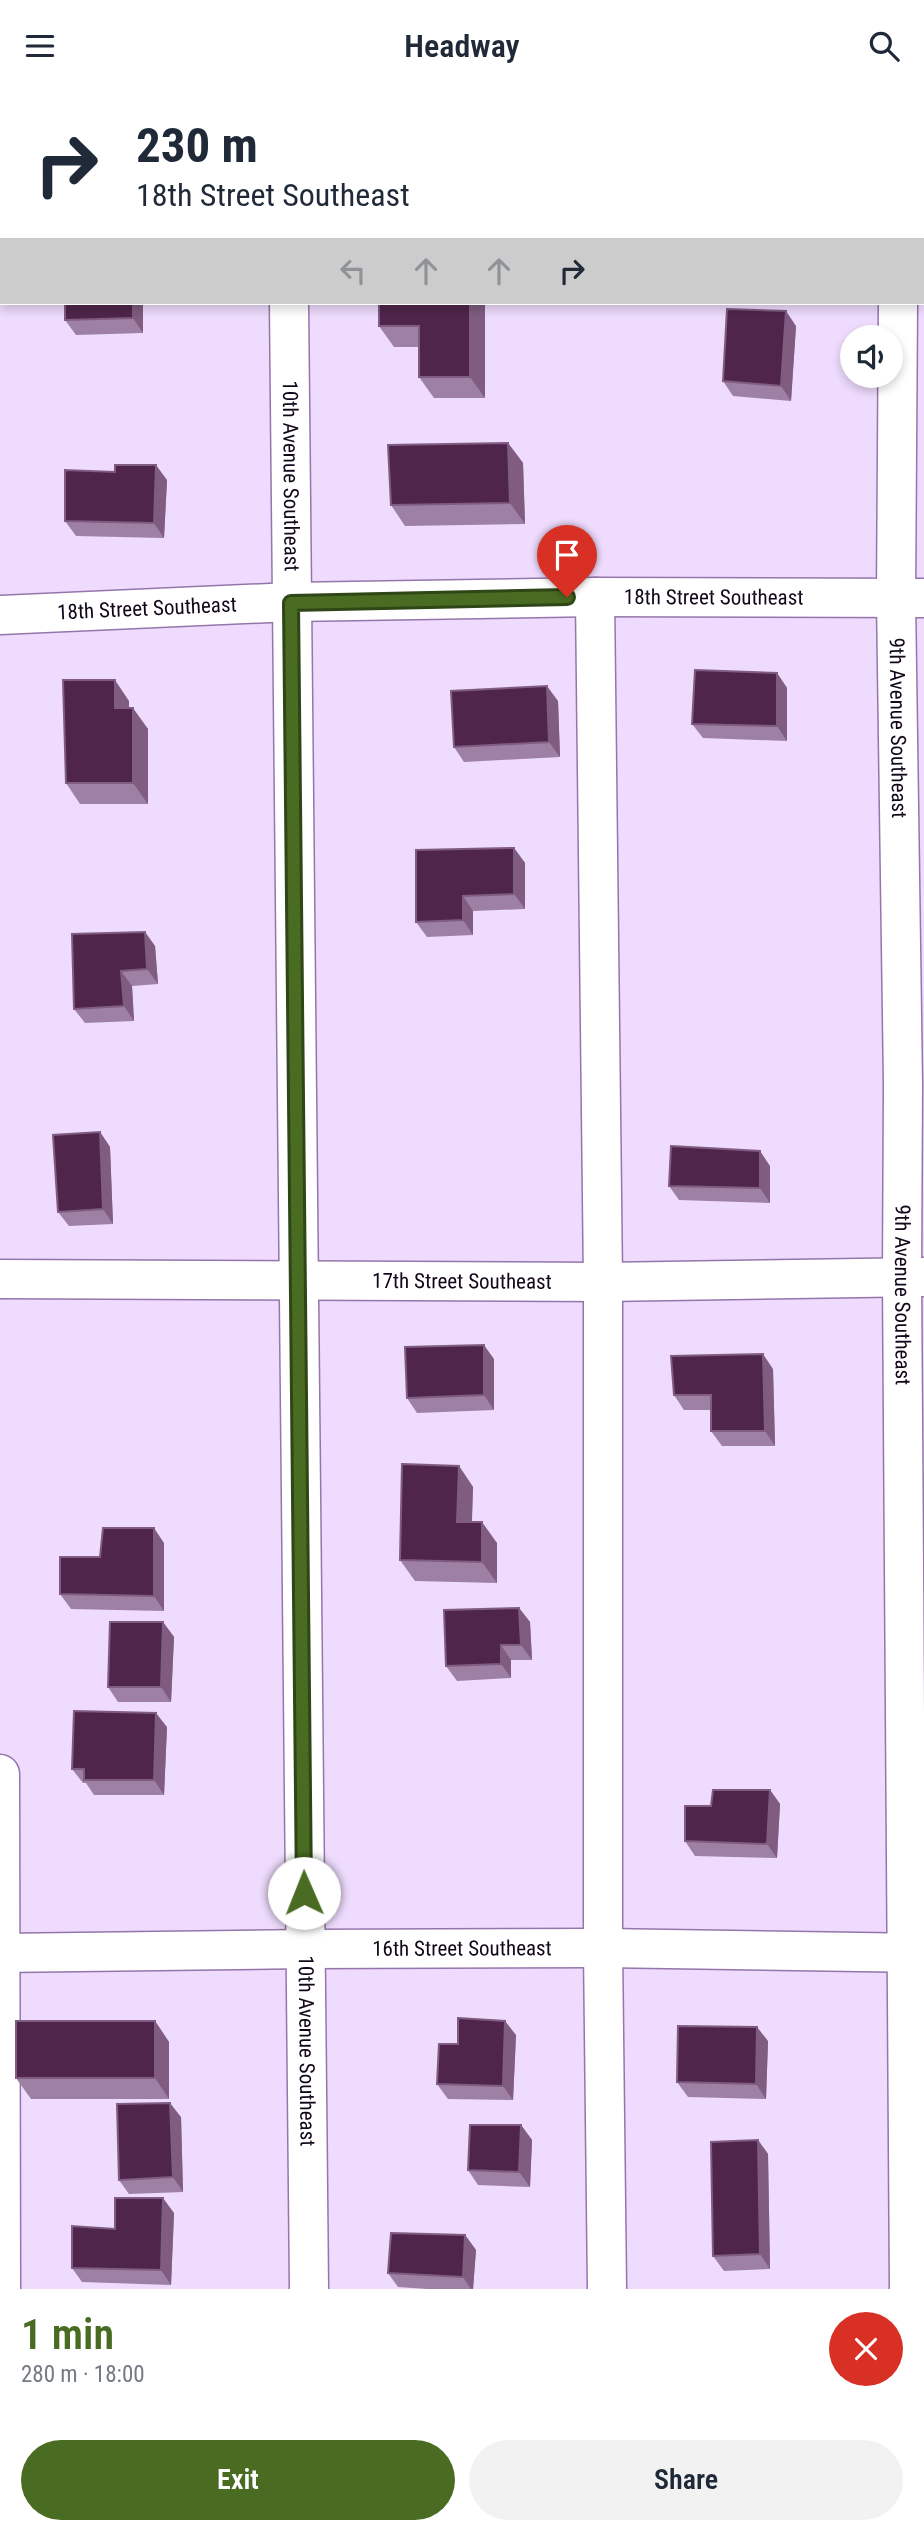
<!DOCTYPE html>
<html lang="en">
<head>
<meta charset="utf-8">
<style>
  :root { --surface:#fff; --page:#f2f2f3; --text:#1f2937; --muted:#747a83; --accent:#496b22 }
  body { margin:0; font-family:"Roboto Condensed",sans-serif; background:var(--page); color:var(--text); height:100vh; display:flex; flex-direction:column; font-size:26px; white-space:nowrap }
  * { box-sizing:border-box; margin:0 }
  p { font-size:23px; color:var(--muted) }
  .icon { flex:none; width:38px; height:38px; fill:none; stroke:currentColor; stroke-width:2; stroke-linecap:round; stroke-linejoin:round }
  .map { position:relative; height:2198px; overflow:hidden }
  .drawer { display:flex; flex-direction:column; background:var(--surface); flex:1 }
  .drawer>* { flex:none }
  .hud { position:absolute; left:0px; top:0px; width:924px; height:214px; box-shadow:0 4px 10px #0003; background:#fff; color:var(--text); overflow:hidden }
  .controls { position:absolute; left:840px; top:234px; display:grid; gap:14px }
  .controls a { display:grid; place-items:center; width:63px; height:63px; border-radius:50%; background:var(--surface); box-shadow:0 4px 10px #0003; font-size:35px }
  .pin { position:absolute; display:grid; place-items:center; width:60px; height:60px; color:#fff; margin:-72px -30px; border-radius:50% 50% 50% 0; rotate:-45deg; box-shadow:0 0 7px #0007 }
  .pin .icon { rotate:45deg }
  .me { position:absolute; width:77px; margin:-38px; rotate:359deg; stroke-linejoin:round; filter:drop-shadow(0 0 5px #0008) }
  .turn { display:flex; align-items:center; gap:24px; height:147px; padding:0 21px; font-size:32px }
  .turn .icon { width:91px; height:91px; stroke-width:2.5 }
  .turn b { display:block; font-size:49px; line-height:60px }
  .lanes { display:flex; align-items:center; height:66px; padding:0 21px; background:#0003; justify-content:center; gap:35px; direction:ltr }
  .lanes .off { opacity:.35 }
  .round { display:grid; place-items:center; flex:none; width:74px; height:74px; border-radius:37px; background:var(--page) }
  .overview { display:flex; align-items:center; justify-content:space-between; height:119px; padding:0 21px }
  h1 { font-size:42px; font-weight:600; line-height:52px; color:var(--accent) }
  .action { display:flex; gap:14px; margin-top:auto; padding:14px 21px }
  .action a { flex:1; height:80px; border-radius:42px; background:var(--accent); color:#fff; font-size:28px; font-weight:600; line-height:80px; text-align:center }
  .action a+a { background:var(--page); color:var(--text) }
  header { display:flex; justify-content:space-between; align-items:center; height:91px; padding:0 21px; background:var(--surface); font-size:32px; font-weight:600 }
  .map>svg:first-child { display:block }
</style>
</head>
<body>
<header><svg class="icon" aria-label="menu" viewBox="0 0 24 24"><path d="M4 6h16M4 12h16M4 18h16"/></svg>Headway<svg class="icon" aria-label="search" viewBox="0 0 24 24"><circle cx="10" cy="10" r="6"/><path d="M15 15l6 6"/></svg></header>
<div class="map">
<svg width="924" height="2198" viewBox="0 0 924 2198">
  <rect width="100%" height="100%" fill="#eedbfd"/>
  <g fill="none" stroke-linecap="round" stroke-linejoin="round">
    <defs>
      <g id="minor">
        <path d="M893,0V2"/>
        <path id="s1" d="M289,212L309,2198"/>
        <path id="s2" d="M898,212L896,507L903,994L902,1186L909,2198"/>
        <path d="M595,506L603,1191V1857L607,2198"/>
        <path id="s3" d="M0,524L291,511L595,506L924,507"/>
        <path id="s4" d="M0,1188L603,1191L924,1186"/>
        <path d="M0,1683L1,2198"/>
        <path id="s5" d="M0,1862L305,1858L603,1857L924,1862"/>
      </g>
    </defs>
    <use href="#minor" stroke="#9576aa" stroke-width="41"/>
    <use href="#minor" stroke="#fff" stroke-width="38"/>
  </g>
  <path fill="#9e80a4" d="M143,212V242L76,244L65,229Z
    M485,212V307H434L419,286V256H394L379,235Z
    M796,235L791,310L733,305L723,290Z
    M508,352L523,372L525,433L405,435L391,414Z
    M115,381L167,389L164,447L76,445L65,430Z
    M777,582L787,597V650L703,647L692,633Z
    M129,610V617L148,638V713H80L66,692Z
    M558,610L560,666L464,671L454,656Z
    M514,757L525,772V818L473,820V844L427,846L416,831Z
    M145,841L155,855L158,893L132,895L134,930L85,932L74,918Z
    M100,1041L110,1056L113,1133L69,1135L58,1121Z
    M770,1075V1112L679,1109L669,1095Z
    M494,1268V1319L417,1322L407,1307Z
    M773,1278L775,1355H722L711,1340V1319H684L674,1304Z
    M459,1375L473,1396L472,1431L497,1452V1492L415,1490L400,1469Z
    M164,1452V1520L71,1518L60,1503L100,1466Z
    M519,1517L530,1531L532,1569H511V1587L457,1590L446,1575Z
    M163,1531L174,1546L171,1611H118L108,1596Z
    M167,1636L164,1704H94L86,1692H83L72,1678Z
    M770,1699L780,1713L777,1767L695,1765L685,1750L711,1715Z
    M155,1930L169,1951V2008H31L16,1987Z
    M516,1944L513,2009L448,2008L437,1993L458,1953Z
    M768,1950L766,2008L688,2006L677,1991Z
    M181,2026L183,2101L129,2103L119,2089Z
    M521,2034L532,2049L530,2096L478,2094L468,2079Z
    M758,2049L768,2063L770,2178L724,2180L713,2165Z
    M174,2122L171,2194L82,2191L72,2177L115,2138Z
    M465,2144L476,2159L473,2198H427L398,2196L388,2182Z"/>
  <path fill="#7f5c80" d="M133,212H143V242L133,227Z
    M470,212H485V307L470,286Z
    M786,220L796,235L791,310L781,295Z
    M508,352L523,372L525,433L510,412Z
    M156,374L167,389L164,447L154,432Z
    M777,582L787,597V650L777,635Z
    M115,589L129,610V638L115,617Z
    M547,595L558,610L560,666L549,651Z
    M133,617L148,638V713L133,692Z
    M514,757L525,772V818L514,803Z
    M463,805L473,820V844L463,829Z
    M145,841L155,855L158,893L147,878Z
    M121,880L132,895L134,930L124,915Z
    M100,1041L110,1056L113,1133L103,1118Z
    M760,1060L770,1075V1112L760,1097Z
    M484,1254L494,1268V1319L484,1304Z
    M763,1263L773,1278L775,1355L765,1340Z
    M459,1375L473,1396L471,1452L457,1431Z
    M482,1431L497,1452V1492L482,1471Z
    M154,1437L164,1452V1520L154,1505Z
    M519,1517L530,1531L532,1569L521,1554Z
    M163,1531L174,1546L171,1611L161,1596Z
    M501,1554L511,1569V1587L501,1573Z
    M156,1622L167,1636L164,1704L154,1689Z
    M770,1699L780,1713L777,1767L767,1753Z
    M155,1930L169,1951V2008L155,1987Z
    M505,1930L516,1944L513,2009L503,1995Z
    M757,1936L768,1950L766,2008L756,1993Z
    M170,2012L181,2026L183,2101L173,2086Z
    M521,2034L532,2049L530,2096L519,2081Z
    M758,2049L768,2063L770,2178L760,2163Z
    M163,2107L174,2122L171,2194L161,2179Z
    M465,2144L476,2159L473,2198H471L463,2186Z"/>
  <path fill="#4f254b" stroke="#7f5c80" stroke-width="2" d="M53,0H102V2H53Z
    M65,212H133V227L65,229Z
    M379,212H470V286H419V235H379Z
    M727,218L786,220L781,295L723,290Z
    M508,352L510,412L391,414L388,354Z
    M115,374H156L154,432L65,430V379L115,381Z
    M695,579L777,582V635L692,633Z
    M63,589H115V617H133V692H66Z
    M547,595L549,651L454,656L451,600Z
    M514,757V803L463,805V829L416,831V759Z
    M145,841L147,878L121,880L124,915L74,918L72,843Z
    M100,1041L103,1118L58,1121L53,1044Z
    M671,1055L760,1060V1097L669,1095Z
    M484,1254V1304L407,1307L405,1256Z
    M763,1263L765,1340H711V1304H674L671,1265Z
    M402,1373L459,1375L457,1431H482V1471L400,1469Z
    M103,1437H154V1505L60,1503V1466H100Z
    M519,1517L521,1554H501V1573L446,1575L444,1519Z
    M110,1531H163L161,1596H108Z
    M74,1620L156,1622L154,1689H84V1678H72Z
    M713,1699H770L767,1753L685,1750V1715H711Z
    M458,1927L505,1930L503,1995L437,1993L439,1953H458Z
    M16,1930H155V1987H16Z
    M678,1935L757,1936L756,1993L677,1991Z
    M170,2012L173,2086L119,2089L117,2013Z
    M470,2034H521L519,2081L468,2079Z
    M758,2049L760,2163L713,2165L711,2051Z
    M115,2107H163L161,2179L72,2177V2135L115,2138Z
    M391,2142L465,2144L463,2186L388,2182Z"/>
  <g fill="none" stroke-linecap="round" stroke-linejoin="round">
    <defs>
      <path id="route" d="M304,1802L291,512L567,506"/>
    </defs>
    <use href="#route" stroke="#2f4616" stroke-width="18"/>
    <use href="#route" stroke="#496b22" stroke-width="12"/>
  </g>
  <g text-anchor="middle" stroke-width="7" stroke-linejoin="round" paint-order="stroke">
    <g font-size="21" fill="#12071a" stroke="#eedbfd">
      <text dy="7" stroke="none"><textPath href="#s1" startOffset="173">10th Avenue Southeast</textPath></text>
      <text dy="7" stroke="none"><textPath href="#s3" startOffset="714">18th Street Southeast</textPath></text>
      <text dy="7" stroke="none"><textPath href="#s3" startOffset="147">18th Street Southeast</textPath></text>
      <text dy="7" stroke="none"><textPath href="#s2" startOffset="425">9th Avenue Southeast</textPath></text>
      <text dy="7" stroke="none"><textPath href="#s4" startOffset="462">17th Street Southeast</textPath></text>
      <text dy="7" stroke="none"><textPath href="#s2" startOffset="992">9th Avenue Southeast</textPath></text>
      <text dy="7" stroke="none"><textPath href="#s5" startOffset="462">16th Street Southeast</textPath></text>
      <text dy="7" stroke="none"><textPath href="#s1" startOffset="1748">10th Avenue Southeast</textPath></text>
    </g>
  </g>
</svg>
<div class="controls">
<a><svg class="icon" aria-label="sound" viewBox="0 0 24 24"><path d="M4 9h4l5-4v14l-5-4H4zM17 9q2 3 0 6"/></svg></a>
</div>
<div class="pin" style="left:567px;top:506px;background:#d93025"><svg class="icon" aria-label="arrive" viewBox="0 0 24 24"><path d="M6 21V4h12l-3 4 3 4H6"/></svg></div>
<svg class="me" style="left:304px;top:1802px" viewBox="-20 -20 40 40"><circle r="19" fill="#fff"/><path d="M0-13L10 11 0 6-10 11z" fill="#496b22"/></svg>
<div class="hud">
<div class="turn"><svg class="icon" aria-label="right" viewBox="0 0 24 24"><path d="M7 20v-9h11M14 6l5 5-5 5"/></svg><div><b>230 m</b>18th Street Southeast</div></div>
<div class="lanes"><svg class="icon off" aria-label="left" viewBox="0 0 24 24"><path d="M17 20v-9H6M10 6l-5 5 5 5"/></svg><svg class="icon off" aria-label="ahead" viewBox="0 0 24 24"><path d="M12 20V5M6 11l6-6 6 6"/></svg><svg class="icon off" aria-label="ahead" viewBox="0 0 24 24"><path d="M12 20V5M6 11l6-6 6 6"/></svg><svg class="icon" aria-label="right" viewBox="0 0 24 24"><path d="M7 20v-9h11M14 6l5 5-5 5"/></svg></div>
</div>
</div>
<section class="drawer">
<div class="overview"><div><h1>1 min</h1><p>280 m · 18:00</p></div><a class="round" style="background:#d93025;color:#fff"><svg class="icon" aria-label="close" viewBox="0 0 24 24"><path d="M6 6l12 12M18 6L6 18"/></svg></a></div>
<div class="action"><a>Exit</a><a>Share</a></div>
</section>
</body>
</html>
